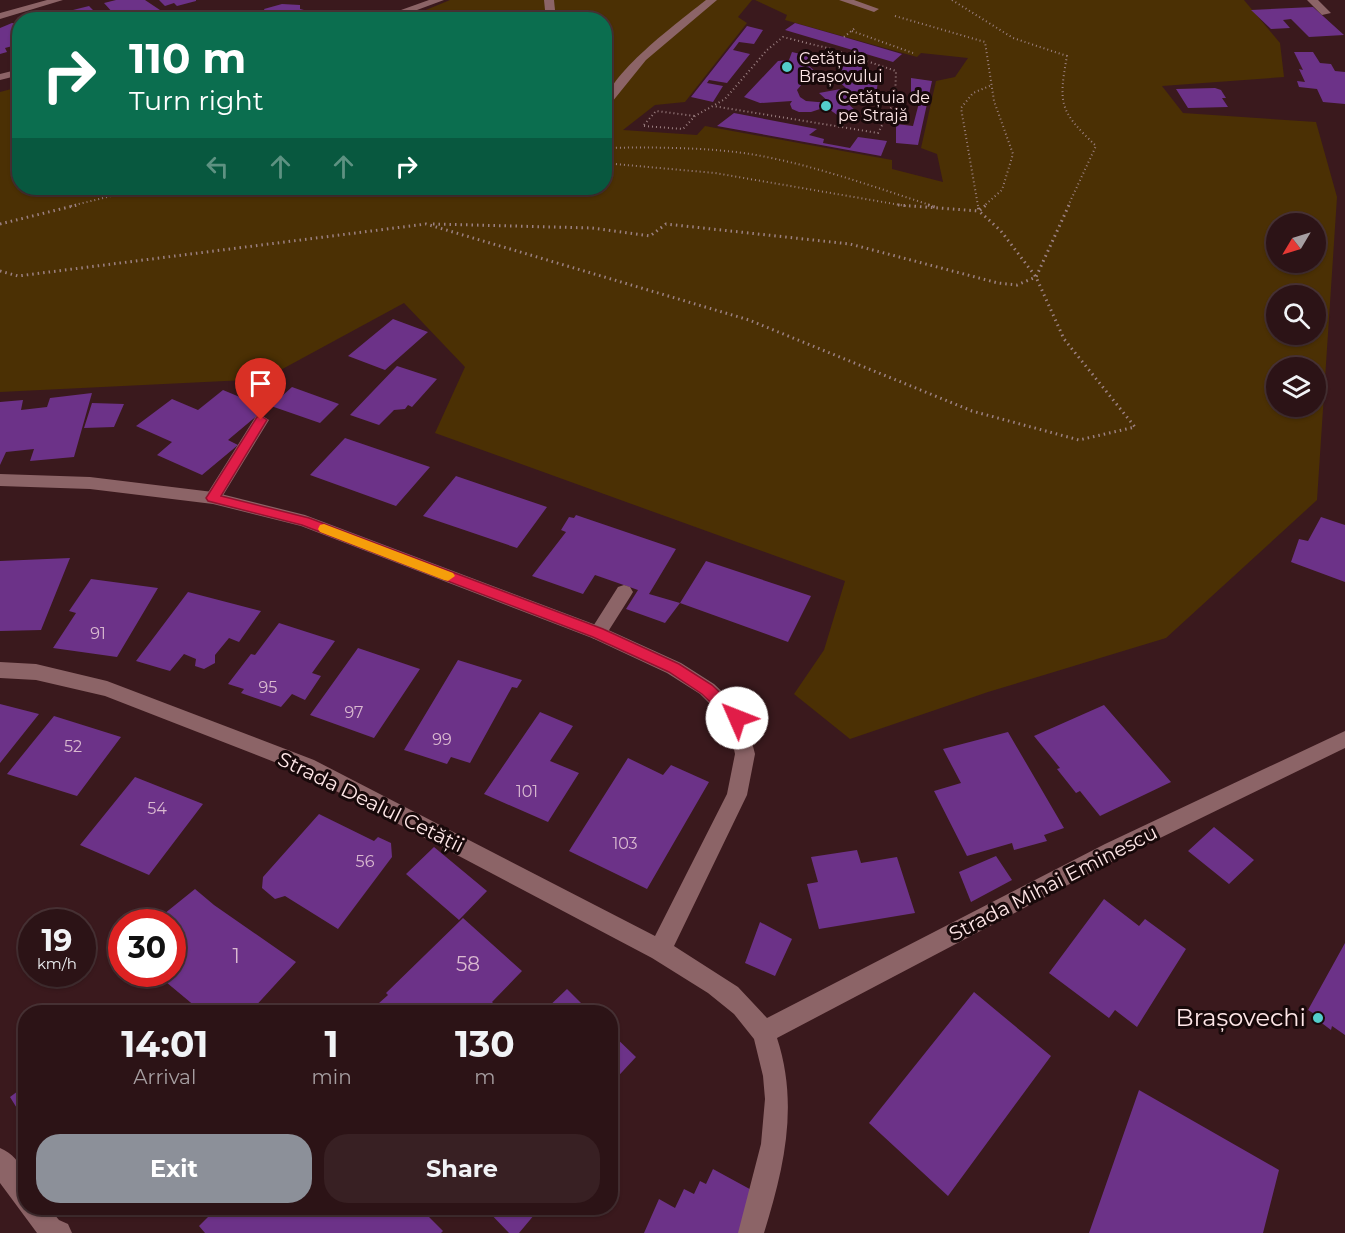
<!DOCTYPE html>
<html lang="en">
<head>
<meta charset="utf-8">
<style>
  :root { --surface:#2c1316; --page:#382023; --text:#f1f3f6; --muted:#a69ea1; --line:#483235; --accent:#8c9099 }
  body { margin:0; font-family:Montserrat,sans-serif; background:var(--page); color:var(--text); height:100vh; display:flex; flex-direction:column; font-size:22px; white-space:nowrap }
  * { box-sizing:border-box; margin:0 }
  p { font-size:20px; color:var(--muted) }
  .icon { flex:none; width:33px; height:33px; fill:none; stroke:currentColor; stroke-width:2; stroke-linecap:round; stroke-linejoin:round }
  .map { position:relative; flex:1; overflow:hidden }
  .side { position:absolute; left:18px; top:1005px; width:600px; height:210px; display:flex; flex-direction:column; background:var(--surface); border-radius:24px; box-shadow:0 2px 4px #0004,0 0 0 2px var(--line) }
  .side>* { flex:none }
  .top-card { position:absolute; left:12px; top:12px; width:600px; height:183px; border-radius:24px; box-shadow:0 2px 4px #0004,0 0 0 2px var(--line); background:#0b6e4f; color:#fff; overflow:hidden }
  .needle { width:39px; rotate:232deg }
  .tools { position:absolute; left:1266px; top:213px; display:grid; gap:12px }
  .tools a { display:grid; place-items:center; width:60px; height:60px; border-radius:50%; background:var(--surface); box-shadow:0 2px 4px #0004,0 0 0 2px var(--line); font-size:30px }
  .speed { position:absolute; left:18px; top:909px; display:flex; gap:12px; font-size:30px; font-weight:700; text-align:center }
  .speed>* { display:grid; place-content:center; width:78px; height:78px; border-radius:50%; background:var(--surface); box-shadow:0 2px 4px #0004,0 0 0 2px var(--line); line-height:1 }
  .speed small { font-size:15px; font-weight:400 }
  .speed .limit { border:9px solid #d22; background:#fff; color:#111 }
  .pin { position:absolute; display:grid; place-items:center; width:51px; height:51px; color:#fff; margin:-62px -26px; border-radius:50% 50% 50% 0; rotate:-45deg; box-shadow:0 0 6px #0007 }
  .pin .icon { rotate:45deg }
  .me { position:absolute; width:66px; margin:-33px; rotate:314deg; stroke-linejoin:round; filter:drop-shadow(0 0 4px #0008) }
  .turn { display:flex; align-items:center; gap:21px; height:126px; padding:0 18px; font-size:27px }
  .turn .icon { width:78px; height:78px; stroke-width:2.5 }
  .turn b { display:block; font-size:42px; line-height:51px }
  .lanes { display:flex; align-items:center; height:57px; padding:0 18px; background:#0003; justify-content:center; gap:30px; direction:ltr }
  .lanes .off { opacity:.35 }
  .eta { display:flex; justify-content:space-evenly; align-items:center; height:102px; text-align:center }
  .eta b { font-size:36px; font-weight:700; line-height:42px }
  .primary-button { display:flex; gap:12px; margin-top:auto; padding:12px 18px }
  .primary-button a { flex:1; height:69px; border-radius:24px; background:var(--accent); color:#fff; font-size:24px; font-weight:700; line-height:69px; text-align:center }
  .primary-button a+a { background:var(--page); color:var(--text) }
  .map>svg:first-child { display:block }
</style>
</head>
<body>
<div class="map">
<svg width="1345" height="1233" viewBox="0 0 1345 1233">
  <rect width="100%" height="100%" fill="#3a191d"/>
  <path fill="#4b3004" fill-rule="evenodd" d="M450,0H752L738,17L747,23L685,102L655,105L623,130L697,135L705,126L892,160V169L943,182L937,154L921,148L936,81L955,77L968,58L921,53L917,57L785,20L787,15L755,0H1244L1280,43L1284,77L1162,86L1183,113L1316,122L1337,197L1317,500L1166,638L988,692L850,739L794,694L824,650L845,581L435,433L465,367L404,303L264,379L0,392V92L19,87L20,188H604V20L404,19ZM1276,224H1316V262H1276ZM1276,296H1316V334H1276ZM1276,368H1316V406H1276Z"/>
  <path fill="#6c3288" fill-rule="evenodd" d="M116,0H145L160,10L115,20L110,15L114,14L104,3Z
    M159,0H196V1L177,6L174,3L165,6Z
    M282,4L300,5V9L312,12L315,18L267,20L259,17L266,14L264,9Z
    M89,6L99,16L104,15L108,20H52L49,16Z
    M1313,7L1344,35L1309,37L1291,19L1283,20L1290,28L1271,29L1251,10Z
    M12,23L20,24V44L5,48L7,52L0,54V28Z
    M795,23L844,37L902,54L893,62L785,30Z
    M747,26L763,30L754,44L739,42L733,50L750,54L727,83L709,80L707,83L723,86L713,102L691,97Z
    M792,52L809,56L808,65L817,73L811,77L839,73L837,68L858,63L878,81L876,96L844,100L857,112L840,117L826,107L811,112H799L792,109L790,104L792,101L760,103L744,97L778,61L789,60ZM835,78L846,88L819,93L830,103L806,101L800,97L797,90L802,84Z
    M1294,52H1313L1320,63L1331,64L1335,71L1345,72V104L1323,102L1317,89L1299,87L1297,81L1305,82L1299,69L1303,70Z
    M911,78L932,81L918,145L896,143V124L913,126L921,95L911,94Z
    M1215,88L1221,90L1226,98H1222L1228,107L1188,108L1176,89Z
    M734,113L817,129L809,135L824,139L823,143L850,148L858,137L887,141L881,156L717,126Z
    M393,319L428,332L385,370L348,356Z
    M397,366L437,379L412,407L408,405L405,409L394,410L379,425L350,415Z
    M292,387L339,404L320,423L271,406Z
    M223,390L266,408L228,440L238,445L202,475L157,455L172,442L136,426L172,399L198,410Z
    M92,393L74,457L30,461L34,449L6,452L0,465V402L23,400L21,410L47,407L50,398Z
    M92,403L124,404L114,427L84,428Z
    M345,438L430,467L396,506L310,475Z
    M456,476L547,507L517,548L423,516Z
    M576,515L676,549L649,594L680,603L706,561L811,596L788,642L680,603L665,623L626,609L638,590L595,575L583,594L532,576L566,532L561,530L569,517L574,518Z
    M1321,517L1345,525V582L1291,562L1299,539L1308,541Z
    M70,558L41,630L0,631V561Z
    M91,579L158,588L117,657L53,648L76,613L69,611Z
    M188,592L261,611L239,642L229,638L215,655V663L204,669L195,666L196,659L184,654L170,671L136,661Z
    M279,623L335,641L312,673L321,676L305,700L292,694L281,707L241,693L244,689L228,684L251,654L255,655Z
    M358,648L420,669L374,738L310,715Z
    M458,660L522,680L517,688L512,687L470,763L451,757L447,764L404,750Z
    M0,704L39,714L0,763Z
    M1104,705L1171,782L1100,816L1080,791L1076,793L1057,769L1060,768L1034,736Z
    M540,712L573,726L550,761L579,773L548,822L484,794Z
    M54,716L121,737L77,796L7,774Z
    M1008,732L1064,828L1044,835L1047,841L1014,850L1012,843L967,856L934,791L961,783L943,749Z
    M628,758L663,775L671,765L709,782L647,889L569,851Z
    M135,777L203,804L149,875L80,845Z
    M319,814L374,841L378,837L391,843L392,857L338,929L285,896L275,899L262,888L263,877Z
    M1214,827L1254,860L1229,884L1188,851Z
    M434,847L487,891L459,920L406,874Z
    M857,850L861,863L897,857L915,913L819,929L807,884L818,882L811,857Z
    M996,856L1012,880L971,902L959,872Z
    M195,889L214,905L296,962L250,1012H202L166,982L184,964L172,955V922H154Z
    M1104,899L1139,926L1145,919L1186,949L1137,1027L1115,1010L1109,1018L1049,973Z
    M463,918L522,971L492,1002L498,1008L494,1012H369L388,995L386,993Z
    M760,922L792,939L775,976L745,963Z
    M1345,943V1035L1332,1026L1331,1030L1315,1018L1316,1015L1308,1010Z
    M567,989L589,1011L599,1007L609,1012H543Z
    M974,992L1051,1056L948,1196L869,1123Z
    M610,1032L636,1057L610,1085Z
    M26,1085V1123L10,1097Z
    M1139,1090L1279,1170L1263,1233H1089Z
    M713,1169L757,1193L741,1233H644L659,1199L675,1208L684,1189L694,1194L700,1181L706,1184Z
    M217,1208H420L443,1231L441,1233H205L199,1226Z
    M485,1208H540L519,1233H509Z"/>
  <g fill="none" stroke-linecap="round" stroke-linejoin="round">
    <path stroke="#9c8082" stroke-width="2" stroke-dasharray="1 3" stroke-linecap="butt" d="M952,0L1013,38L1067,56C1058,105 1060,111 1096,146L1068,206
      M895,16L985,42L994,101L1013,154L1002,190L984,206
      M852,31L913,53
      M844,37L855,28
      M644,125L656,111L695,116
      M644,126L683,129L695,116L725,99L767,50L783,37L831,49L896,71L895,100L878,133L713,106
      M604,148C651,147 710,147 756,155C817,166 874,187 933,206
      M604,163L715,173L906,206
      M71,206L143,188
      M978,206L961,108L973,93L992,85"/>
    <path stroke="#9c8082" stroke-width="3" stroke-dasharray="1.5 4" stroke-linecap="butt" d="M898,205L979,211L986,205
      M928,205L938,208
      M0,224L77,205
      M433,224L592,228L650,236L666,224L850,244L998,283L1017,285L1036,277L1069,205
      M0,271L18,276L426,224L749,320L972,411L1079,440L1135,427L1064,339L1036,277L1001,231L979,211L978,205"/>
    <path fill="#8c6467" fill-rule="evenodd" d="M544,0H554L556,20H546Z
      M706,0H717L646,60L608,107L604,108C604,76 680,21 706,0Z
      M839,0H854L879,9L874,12Z
      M261,415L269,420L219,502H207L205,498L207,494L256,416Z
      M624,585L630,587L633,592L630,597L604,638L598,640L592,638L589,633L592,628L618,587Z
      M0,1148C26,1159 26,1183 26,1208H49L59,1220L68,1224L72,1233H37L0,1183Z"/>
    <path fill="#8c6467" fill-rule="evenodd" d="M47,0H63L0,19V13Z
      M429,0H444L390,20H373Z
      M1307,0H1318L1331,13L1322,15Z
      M20,69V75L0,80V74Z
      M0,474L90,477L213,492L305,515L604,628L681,663L714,684L744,712L755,754L747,795L674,946L738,987L767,1018L1105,844L1345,731V748L1119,858L777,1038C799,1105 784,1168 764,1233H738L761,1144L765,1099L763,1076L754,1039L734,1014L708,993L652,958L300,772L105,696L36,680L0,678V662L36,664L107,681L314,760L655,936L727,794L735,754L728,722L700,694L667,673L592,638L301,526L213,504L90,489L0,486Z"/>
  </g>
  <path fill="#e11d48" stroke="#92132f" stroke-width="1.5" d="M261,416L267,420L221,496L309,518L603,629L679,664L712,685L742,714L744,718L742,723H732L702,694L669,672L593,637L302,525L208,501L206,498L208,495L257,417Z"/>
  <path fill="#f59e0b" d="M324,524L453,573L455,576L448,581L444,580L320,532L318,529L320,525Z"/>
  <g fill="#53cdcb" stroke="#18090a" stroke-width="2">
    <circle cx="787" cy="67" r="6"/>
    <circle cx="826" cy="106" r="6"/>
    <circle cx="1318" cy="1018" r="6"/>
  </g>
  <g text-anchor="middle" stroke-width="6" stroke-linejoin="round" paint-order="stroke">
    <g font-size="16" fill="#ffe7e8" stroke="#18090a" text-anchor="start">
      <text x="799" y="64">Cetățuia<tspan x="799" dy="18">Brașovului</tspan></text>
      <text x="838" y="103">Cetățuia de<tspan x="838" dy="18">pe Strajă</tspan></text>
    </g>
    <g font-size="16" fill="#dabad0">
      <text x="98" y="639">91</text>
      <text x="268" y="693">95</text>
      <text x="354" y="718">97</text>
      <text x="442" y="745">99</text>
      <text x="73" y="752">52</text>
      <text x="527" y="797">101</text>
      <text x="157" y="814">54</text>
      <text x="625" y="849">103</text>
      <text x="365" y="867">56</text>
    </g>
    <g font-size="20" fill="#ffe7e8" stroke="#18090a">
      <text transform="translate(371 802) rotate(26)" y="7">Strada Dealul Cetății</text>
      <text transform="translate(1053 883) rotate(-27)" y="7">Strada Mihai Eminescu</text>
    </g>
    <g font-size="20" fill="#dabad0">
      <text x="236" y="963">1</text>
      <text x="468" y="971">58</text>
    </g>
    <g font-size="24" fill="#ffe7e8" stroke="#18090a" text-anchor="end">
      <text x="1306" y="1026">Brașovechi</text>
    </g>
  </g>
</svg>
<div class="tools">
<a><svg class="needle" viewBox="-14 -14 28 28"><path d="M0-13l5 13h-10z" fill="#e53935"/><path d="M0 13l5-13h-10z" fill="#a69ea1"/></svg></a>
<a><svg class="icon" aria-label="search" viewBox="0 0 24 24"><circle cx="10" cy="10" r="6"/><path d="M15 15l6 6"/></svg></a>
<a><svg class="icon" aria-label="layers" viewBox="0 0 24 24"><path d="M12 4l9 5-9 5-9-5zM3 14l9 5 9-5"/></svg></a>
</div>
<div class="speed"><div>19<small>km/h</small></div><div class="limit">30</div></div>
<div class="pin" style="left:261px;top:420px;background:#d93025"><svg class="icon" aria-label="arrive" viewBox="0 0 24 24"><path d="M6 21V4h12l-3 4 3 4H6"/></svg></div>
<svg class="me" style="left:737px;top:718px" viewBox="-20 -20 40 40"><circle r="19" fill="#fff"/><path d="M0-13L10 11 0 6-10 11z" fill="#e11d48"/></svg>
<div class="top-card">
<div class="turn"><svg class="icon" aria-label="right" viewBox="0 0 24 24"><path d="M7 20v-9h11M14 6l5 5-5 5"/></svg><div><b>110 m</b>Turn right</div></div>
<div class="lanes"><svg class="icon off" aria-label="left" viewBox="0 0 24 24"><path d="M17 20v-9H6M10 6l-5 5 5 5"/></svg><svg class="icon off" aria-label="ahead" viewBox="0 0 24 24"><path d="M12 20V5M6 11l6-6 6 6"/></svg><svg class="icon off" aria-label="ahead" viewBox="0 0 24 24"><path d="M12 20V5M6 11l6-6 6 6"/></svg><svg class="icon" aria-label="right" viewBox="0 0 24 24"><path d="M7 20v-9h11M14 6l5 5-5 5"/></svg></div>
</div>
<section class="side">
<div class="eta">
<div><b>14:01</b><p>Arrival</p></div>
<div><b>1</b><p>min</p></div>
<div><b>130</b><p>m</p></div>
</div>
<div class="primary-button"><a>Exit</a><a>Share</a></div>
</section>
</div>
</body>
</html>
